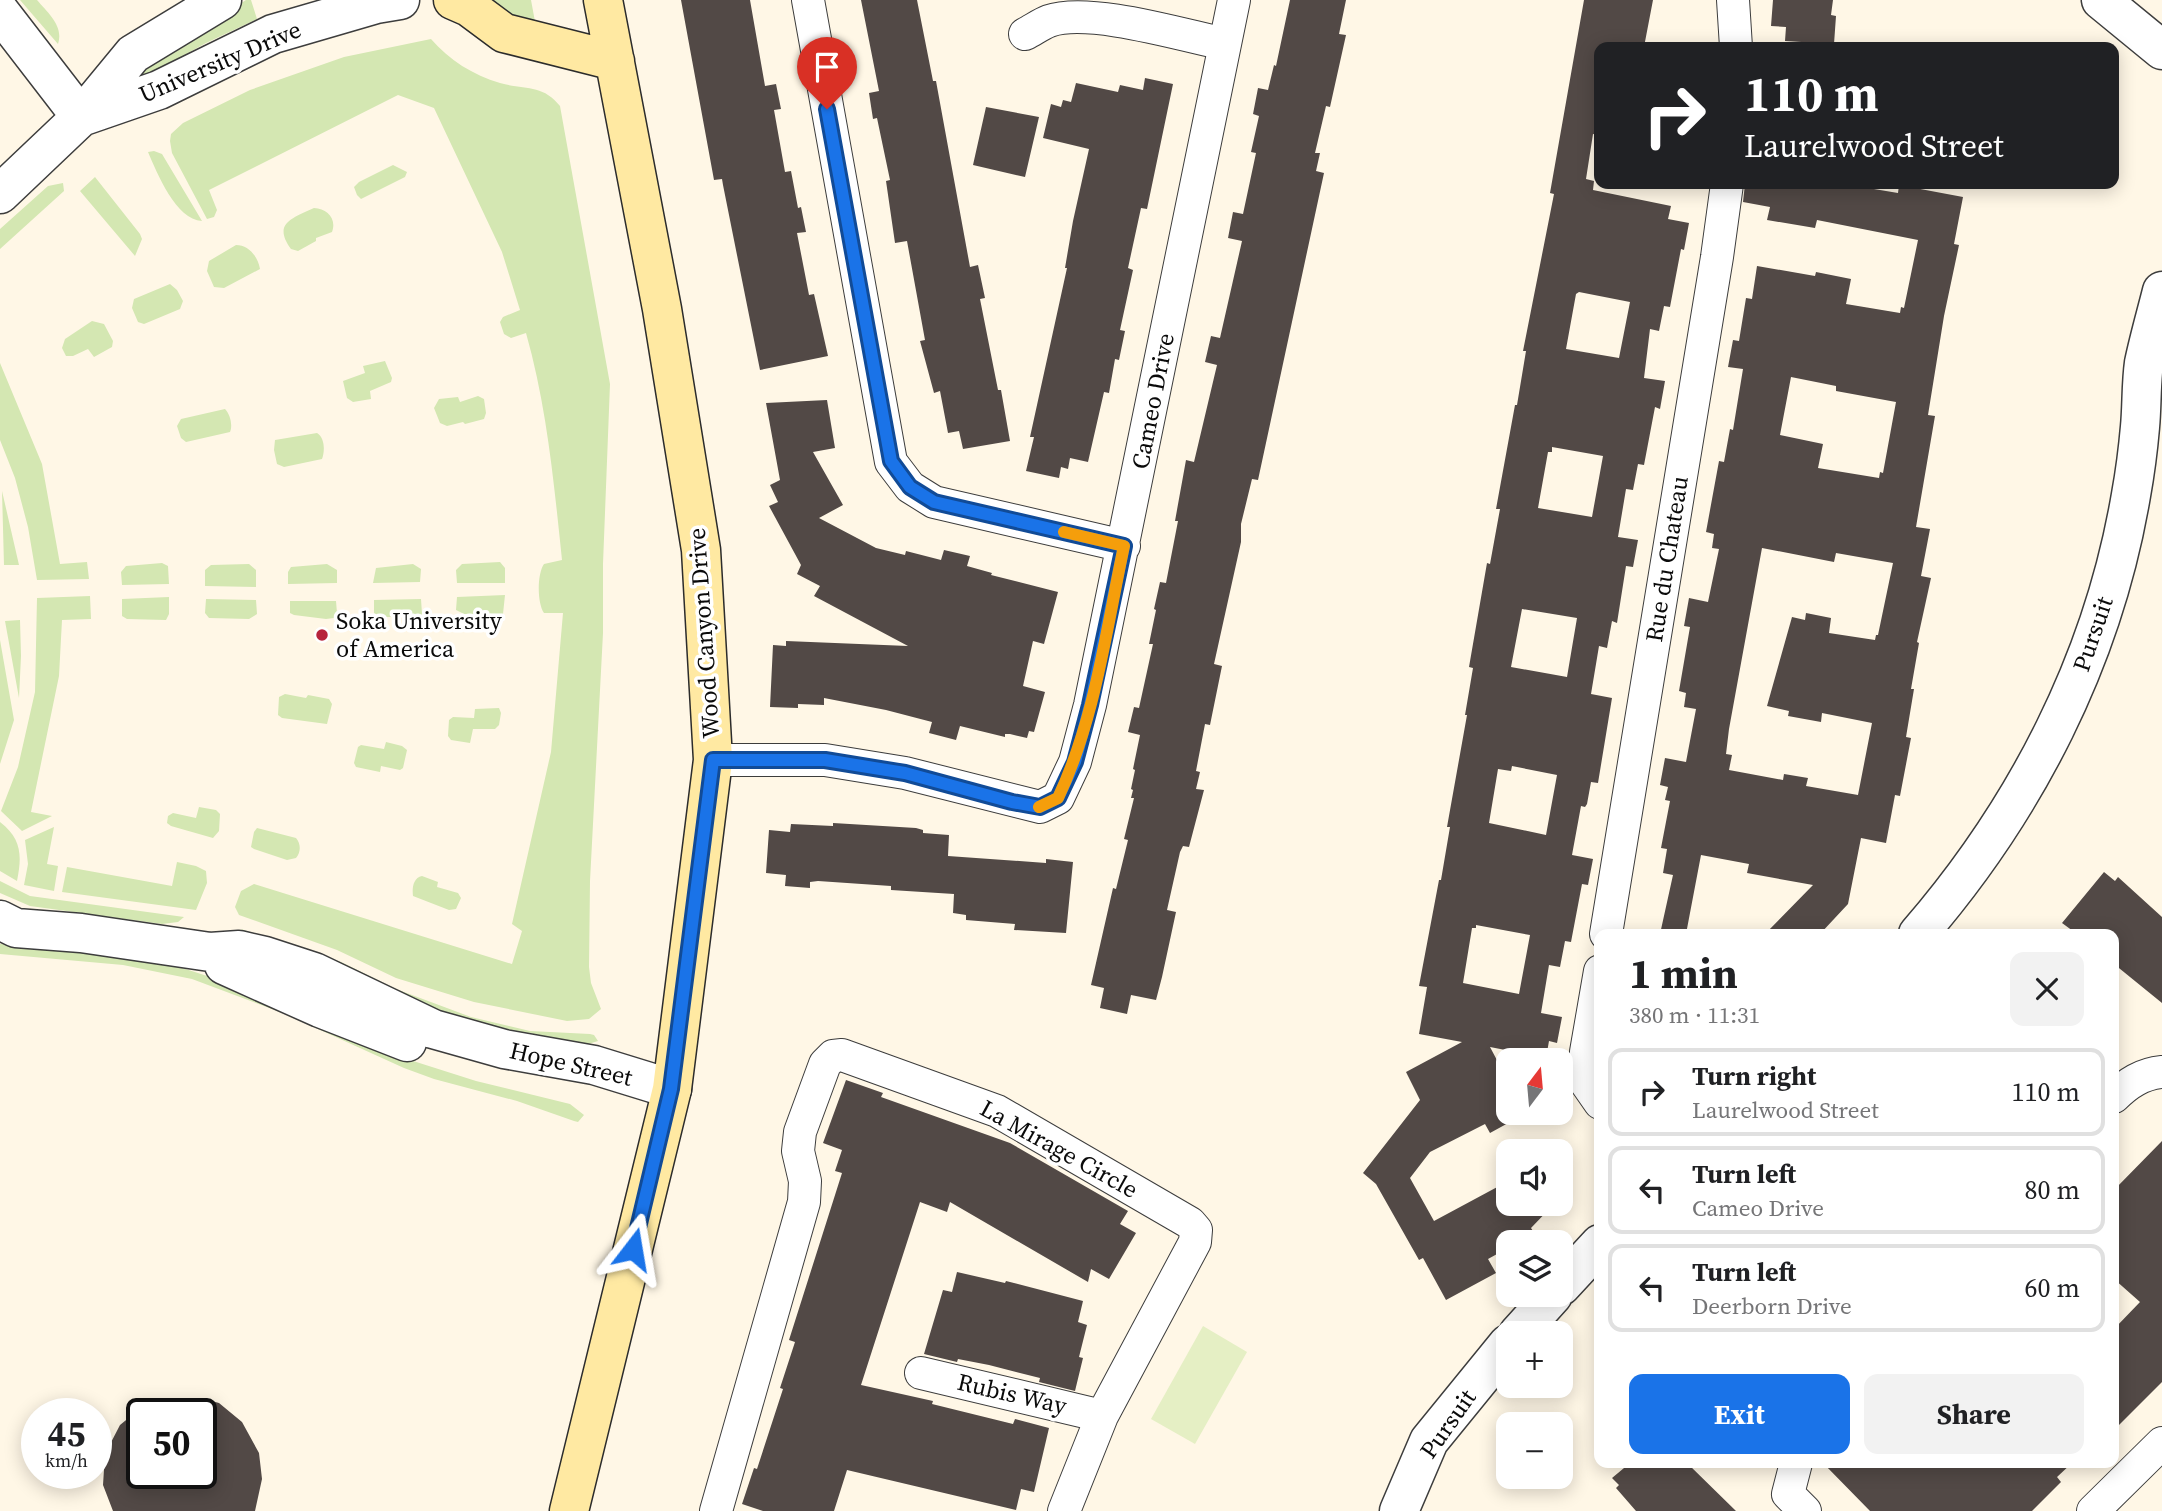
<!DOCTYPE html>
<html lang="en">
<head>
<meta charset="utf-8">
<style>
  :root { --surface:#fff; --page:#f2f2f2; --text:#202124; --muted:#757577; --line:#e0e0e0; --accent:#1a73e8 }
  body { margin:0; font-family:"Source Serif 4",serif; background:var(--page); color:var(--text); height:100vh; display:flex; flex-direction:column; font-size:26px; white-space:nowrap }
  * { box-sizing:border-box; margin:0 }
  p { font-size:23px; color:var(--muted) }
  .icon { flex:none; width:38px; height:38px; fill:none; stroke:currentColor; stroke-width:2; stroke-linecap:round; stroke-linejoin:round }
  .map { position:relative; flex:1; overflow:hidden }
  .panel { position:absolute; left:1594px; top:929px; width:525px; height:539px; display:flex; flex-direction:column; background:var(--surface); border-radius:14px; box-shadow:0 4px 18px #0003 }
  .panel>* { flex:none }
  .guide { position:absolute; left:1594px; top:42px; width:525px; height:147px; border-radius:14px; box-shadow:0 4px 18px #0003; background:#202124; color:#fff; overflow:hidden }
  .needle { width:46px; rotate:16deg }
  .fabs { position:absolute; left:1496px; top:1048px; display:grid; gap:14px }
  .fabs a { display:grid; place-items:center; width:77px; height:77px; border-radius:14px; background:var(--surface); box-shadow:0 4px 18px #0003; font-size:35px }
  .speed { position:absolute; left:21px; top:1398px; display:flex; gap:14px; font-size:35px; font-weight:700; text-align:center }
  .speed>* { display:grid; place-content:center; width:91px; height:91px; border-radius:50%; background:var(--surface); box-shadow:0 4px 18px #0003; line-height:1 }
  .speed small { font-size:18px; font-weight:400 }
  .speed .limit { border:4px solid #111; border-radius:10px; background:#fff; color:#111 }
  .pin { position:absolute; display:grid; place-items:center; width:60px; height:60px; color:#fff; margin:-72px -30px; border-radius:50% 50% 50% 0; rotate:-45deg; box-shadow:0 0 7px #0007 }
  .pin .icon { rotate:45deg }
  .me { position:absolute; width:77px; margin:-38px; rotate:14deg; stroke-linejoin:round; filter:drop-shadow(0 0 5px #0008) }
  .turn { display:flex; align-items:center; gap:24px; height:147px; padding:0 35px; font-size:32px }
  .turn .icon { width:91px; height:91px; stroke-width:2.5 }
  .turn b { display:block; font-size:49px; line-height:60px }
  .round { display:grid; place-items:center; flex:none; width:74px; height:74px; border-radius:14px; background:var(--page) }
  .overview { display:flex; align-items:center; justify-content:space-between; height:119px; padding:0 35px }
  h1 { font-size:42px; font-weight:700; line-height:52px }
  .cta { display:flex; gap:14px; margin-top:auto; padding:14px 35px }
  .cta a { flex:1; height:80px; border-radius:14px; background:var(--accent); color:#fff; font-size:28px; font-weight:700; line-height:80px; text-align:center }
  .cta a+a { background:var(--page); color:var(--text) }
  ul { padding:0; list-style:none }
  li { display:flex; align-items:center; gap:21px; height:88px; margin:0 14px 10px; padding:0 21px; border:4px solid var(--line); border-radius:14px }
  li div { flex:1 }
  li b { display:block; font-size:26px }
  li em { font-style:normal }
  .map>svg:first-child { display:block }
</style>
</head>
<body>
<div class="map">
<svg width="2162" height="1511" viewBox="0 0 2162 1511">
  <rect width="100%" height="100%" fill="#fff7e6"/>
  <path fill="#d4e7b2" d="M20,0H37C48,13 64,26 58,44Z
    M246,0H251L257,19L206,43L139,80L135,71Z
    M488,0H531L536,27L521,21Z
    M431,39C449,60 473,75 500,83C525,90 543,84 560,106L610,384L603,564V633L590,881L589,967L591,983L601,1009L589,1019L567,1021L474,1002L396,978L337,950L239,915L235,907L241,891L254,884L512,964L522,931L512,924L551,752L563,613H544C537,603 537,574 544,564L562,560C554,484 547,407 526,333L511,338L504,334L500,322L503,317L520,310L502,252L434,108L398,95L209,190L217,210L214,217L207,219L172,153L170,141L171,134L183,123L250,90L344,57Z
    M154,151L162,154L202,221C176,220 157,173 148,152Z
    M393,165L407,172L405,177L361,199L357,195L354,187L359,182Z
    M95,177L140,234L142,239L135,256L80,191Z
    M63,183L64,191L0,249V229L48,186Z
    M314,208C327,209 337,218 332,232L316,238V241L298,251L291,249C272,223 293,218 314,208Z
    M236,245C249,245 258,257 260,269L224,288L214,287L207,271L209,261Z
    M170,284L177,290L183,301L180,309L144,324L138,322L132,308L134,299Z
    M92,321L104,324L113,341L112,347L94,357L88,349L73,356H66L62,348L65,339Z
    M385,361L392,378L391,382L370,391L371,399L353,402L347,398L343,381L365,373L363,366Z
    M0,363L42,464L60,564L87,562L89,579L37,580L28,527L15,478L0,440Z
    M478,396L484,399L486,413L484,419L465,424L463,422L447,426L440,423L434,408L439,399L458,397L460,402Z
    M225,409C230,414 233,425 230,432L186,442L181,438L177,426L181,419Z
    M317,433C325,438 325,451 322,459L284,467L277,464L274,450L275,440Z
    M2,491L19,565H4Z
    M500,562L505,568V583H457L456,570L462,564Z
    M162,563L168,566L169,584L122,585L121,572L126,566Z
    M249,564L256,570V587L205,586V570L211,565Z
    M327,564L337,570V583L288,584V572L291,567Z
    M413,564L421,569L420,582L373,583L376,568Z
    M505,595L503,614H464L456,610L457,597Z
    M90,596L91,619L62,620L59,676L31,812L52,816L22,831L1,811L18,767L35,692L37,598Z
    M169,597V614L166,620L127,619L122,616V599Z
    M206,599L256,600L257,614L249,619L209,618L205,613Z
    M421,599L422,614L420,617H379L374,613V600Z
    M290,601H336L337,613L334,618L326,619L294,615L290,613Z
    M20,620L21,656L19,698L5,621Z
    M0,640L14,720L0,764Z
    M285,694L306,698L308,695L329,699L332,704L327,724L282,718L278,715L279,697Z
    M499,708L501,713L499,725L495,729H473L470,743L451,740L448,736L449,720L453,717L474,718L475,709Z
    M386,742L402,746L407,750L403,768L400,770L381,766L380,772L356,767L354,763L358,747L361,745L384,749Z
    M199,807L216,810L220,814L219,831L213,838L171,826L167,823L168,816L173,813L196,818Z
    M0,822C22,839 22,856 17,881L0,871Z
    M54,827L47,864L58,866L54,891L24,885L28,864L25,840Z
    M257,828L296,838C301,844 301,852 296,858L287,860L254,849L251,847L254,832Z
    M177,862L196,866L206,871L207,883L196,910L62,892L67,867L172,886Z
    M422,876L438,882L437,887L458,893L461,898L456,909L449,910L413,896C412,888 413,878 422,876Z
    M0,881L30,896L184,917L178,922L162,924L30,906L0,893Z
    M241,929L341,962L396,989L471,1017L530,1031L590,1034L594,1035L598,1041L582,1046L468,1025L247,935Z
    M0,944L44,946L161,961L244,988L410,1060L476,1081L570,1104L584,1115L578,1122L574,1121L517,1101L434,1079L404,1068L285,1014L192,979L123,965L0,954Z"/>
  <path fill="#e5efc4" d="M1203,1326L1247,1352L1195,1444L1151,1419Z"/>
  <path fill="#524946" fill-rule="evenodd" d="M681,0H750L765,86L776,84L781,109L774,110L785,172L791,171L798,208L801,207L806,232L797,233L809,295L814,294L828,356L760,370L723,185L722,179L714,180Z
    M861,0H917L933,81H936L970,267L978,265L985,298L980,299L998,390H1001L1010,441L963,449L959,431L948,433L940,391L934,393L920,341L925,340L907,241L895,243L886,181L890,180L877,118L873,119L869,93L879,91Z
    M1290,0H1346L1339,34L1346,35L1330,107L1326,106L1315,153H1320L1316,171L1324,173L1258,480L1252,479L1241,524V542L1214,664L1222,666L1210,725L1205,724L1196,771L1200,772L1196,789L1204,790L1189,847L1183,846L1180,852L1167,910L1176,912L1162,977L1156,1000L1131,995L1127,1014L1100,1008L1104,988L1091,985L1113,888L1116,889L1128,840L1124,839L1134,798H1131L1133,790L1131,789L1135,770L1133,769L1140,735L1128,732L1134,707L1139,708L1153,644H1149L1156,610L1154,609L1160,582L1166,583L1178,521H1175L1186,460L1194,462L1217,365L1205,362L1211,336L1220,338L1242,241L1228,238L1233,212L1243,214L1256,153L1251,152L1259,116L1253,114L1258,88L1268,90L1274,65L1276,66Z
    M1584,0H1653L1644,47H1600V135L1593,134L1586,179L1594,181L1593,190L1671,206L1668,219L1689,223L1684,250L1681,249L1670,307L1664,306L1659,331L1650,329L1644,378L1665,381L1660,409L1655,407L1644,465L1638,464L1633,490L1626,489L1618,537L1638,540L1633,567L1626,566L1617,623L1612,621L1607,648L1599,646L1591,694L1612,698L1598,783L1591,782L1587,804L1585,807L1581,806L1572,855L1593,859L1588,885L1582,884L1571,942L1565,941L1560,967L1549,965L1541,1013L1562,1017L1557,1043L1549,1041L1546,1058L1490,1047L1508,1081L1503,1083L1508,1093V1113H1519L1521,1116L1490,1133L1485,1124L1430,1152L1410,1178L1434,1221L1501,1185L1508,1198V1204H1554L1531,1228L1535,1234L1519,1242H1508V1248L1488,1259L1496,1273L1446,1300L1423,1258L1419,1260L1376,1184L1363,1173L1420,1100L1406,1072L1462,1042L1419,1034L1427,987L1419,986L1439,880H1441L1450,827H1447L1467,715H1465L1473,668L1469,667L1487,563L1490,564L1500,509H1496L1515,405H1517L1526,351H1523L1554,194L1550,193ZM1579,292L1630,302L1619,358L1566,349L1576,294ZM1552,447L1603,456L1592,517L1538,508L1548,452H1552ZM1522,609L1577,618L1567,677L1511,667ZM1512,766L1557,775L1546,835L1489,823L1498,769L1511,771ZM1476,925L1530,935L1519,994L1463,983L1472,928H1476Z
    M1773,0H1833L1831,15L1836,16L1834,44L1785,41L1786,27L1771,26Z
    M1145,78L1173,84L1147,209L1141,208L1128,268L1133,270L1120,330L1125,331L1119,360L1115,359L1109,393L1104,392L1088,462L1070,458L1068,469L1061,467L1059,478L1026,471L1034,437H1030L1067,268H1065L1073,221L1089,149L1043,138L1051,104L1061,107L1063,100L1071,102L1076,83L1118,92L1120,85L1143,90Z
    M986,107L1039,117L1025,177L973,165Z
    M1745,184H1844L1898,193L1899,185L1963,197L1954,244L1959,245L1944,316L1928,415L1935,416L1916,527L1930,529L1921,576L1931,578L1917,642L1919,643L1911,689H1914L1906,737L1911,738L1900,796L1895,795L1886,843L1861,838L1848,904L1820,934H1765L1813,885L1747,873L1749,864L1701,855L1686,934H1660L1673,875L1663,873L1667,849L1661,848L1670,801L1665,800L1668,787L1660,785L1665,758L1686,762L1696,709L1684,707L1686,693L1679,691L1690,627L1684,626L1689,598L1708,602L1719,549L1712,548L1714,534L1706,532L1719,461L1724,462L1730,429L1733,430L1743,369L1728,367L1733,340L1739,341L1746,298L1752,299L1757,266L1815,276L1816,272L1851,279L1846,304L1900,313L1901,307L1904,308L1918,240L1817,220L1815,228L1767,220L1770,207L1743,202ZM1791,377L1836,386V391L1896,402L1883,473L1880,472L1879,478L1818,468L1823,444L1780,435ZM1762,548L1834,562L1836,553L1893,563L1878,635H1876L1875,640L1829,633L1831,618L1806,613L1805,620L1792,617L1767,706L1789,711L1788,716L1821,722L1822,713L1872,723L1858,795L1806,786L1808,778L1784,774L1783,780L1729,770L1732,755L1726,754L1729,729Z
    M827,400L835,448L813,452L843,505L819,518L876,548L905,555L906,551L941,560L944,550L970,556L967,566L992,573L991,575L1058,592L1044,644L1033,641L1023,686L1045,692L1034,732L1029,731L1027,738L1010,734H1005V737L960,726L956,740L929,733L932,722L886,710L824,698V705L798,704V708L770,707L773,645L786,646V641L908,646L814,596L820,586L797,574L801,565L769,506L778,502L770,485L780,480L766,403Z
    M833,823L916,828L923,830V833L949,835L948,856L1046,863V859L1073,862L1066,933L1014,930L1015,924L966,920V915L953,913L954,894L891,890V886L818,881L810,882V888L785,886L786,875L766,873L769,830L790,832L791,824L833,826Z
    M2104,872L2115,881L2118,877L2162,917V1003L2114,964V934H2077L2062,923Z
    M846,1080L883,1093L881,1097L1010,1143L1128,1211L1120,1224L1136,1233L1109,1279L1091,1269L1088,1282L950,1202L947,1212L920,1202L861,1385L933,1401L932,1404L1013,1424L1015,1419L1049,1428L1034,1492L1021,1489L1016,1510L847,1470L834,1511H763L742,1504L754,1468L757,1469L783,1389L780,1388L795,1342L789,1340L842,1173L835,1171L842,1150L823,1143Z
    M2162,1141V1382L2114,1430V1329L2140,1302L2114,1279V1190Z
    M957,1272L1005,1283L1006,1281L1083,1301L1078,1322L1087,1325L1079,1357L1083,1358L1075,1391L1039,1382L1040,1378L989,1365L958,1359L957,1362L924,1354L943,1290L952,1292Z
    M201,1398L219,1403L242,1422L259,1453L262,1479L255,1511H113L103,1485L105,1454L120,1425L142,1407V1474H201Z
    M1630,1463H1687L1736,1511H1636L1616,1488L1619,1485L1612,1478Z
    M1823,1463H2072L2057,1477L2061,1482L2032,1511H1870Z"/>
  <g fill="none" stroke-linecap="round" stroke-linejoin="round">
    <defs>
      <path id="minor" d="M808,0L891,462L910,487L934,502L1124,546
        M1733,0L1736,47
        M1025,34C1033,30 1041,24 1049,21C1089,7 1182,35 1225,44
        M713,760H825L905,773L1040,807L1058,798L1075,762L1090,705L1234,0
        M1606,934L1717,257L1727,184
        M1600,971L1586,1052L1584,1080L1600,1103
        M2114,1097C2128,1083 2142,1074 2162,1072
        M921,1373L1102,1416
        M1796,1463L1788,1494L1805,1511
        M716,1511L804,1202L805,1181L798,1151L800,1132L825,1064L833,1056L842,1055L997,1111L1190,1223L1196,1230L1195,1242L1102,1416L1064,1511
        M2093,1511L2162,1443"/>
      <path id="tertiary" d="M2101,0L2162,50
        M0,12L81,117
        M81,117L159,90L273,34L376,4L400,0
        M0,194L81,117L133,54L222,0
        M0,920L16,928L81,933L210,952L239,950L265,956L314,972L433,1029L504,1049L594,1065L672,1089
        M1918,934C2026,809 2103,660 2131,495C2135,473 2138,450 2140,427C2142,406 2141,384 2144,363C2149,339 2156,315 2162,291
        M224,965L320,1008L407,1042
        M1561,1286L1600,1244
        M1518,1334L1553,1295
        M1399,1511L1429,1441L1508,1344"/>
      <path id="secondary" d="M453,0L469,7L504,33L615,61
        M569,1511L672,1089L713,760L701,550L662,309L603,0"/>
    </defs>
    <use href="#minor" stroke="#3d3d3d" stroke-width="34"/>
    <use href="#tertiary" stroke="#3d3d3d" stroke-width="41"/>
    <use href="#secondary" stroke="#2c2c2c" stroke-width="41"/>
    <use href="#minor" stroke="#fff" stroke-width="32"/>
    <use href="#tertiary" stroke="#fff" stroke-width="38"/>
    <use href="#secondary" stroke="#ffe9a2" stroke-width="38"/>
  </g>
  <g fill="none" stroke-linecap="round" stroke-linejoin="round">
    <defs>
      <path id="route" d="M633,1249L671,1089L713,760H825L905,773L1012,802L1040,807L1058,798L1075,762L1090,705L1124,546L934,502L910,487L891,461L827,109"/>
    </defs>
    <use href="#route" stroke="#114b97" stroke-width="18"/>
    <use href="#route" stroke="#1a73e8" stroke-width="12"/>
    <path stroke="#f59e0b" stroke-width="12" d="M1039,807L1058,798C1095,720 1106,630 1124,546L1064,532"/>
  </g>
  <circle fill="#b7243d" stroke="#fff" stroke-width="2.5" cx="322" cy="635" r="7"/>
  <g text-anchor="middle" stroke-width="7" stroke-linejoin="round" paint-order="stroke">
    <g font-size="24" fill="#0a0a0a" stroke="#fff">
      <text transform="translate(220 62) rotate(-23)" y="8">University Drive</text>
      <text transform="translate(1153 401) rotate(-79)" y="8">Cameo Drive</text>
      <text transform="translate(1667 559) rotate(-81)" y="8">Rue du Chateau</text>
      <text transform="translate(704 633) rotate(-94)" y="8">Wood Canyon Drive</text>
      <text transform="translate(2093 634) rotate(-71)" y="8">Pursuit</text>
      <text transform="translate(571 1064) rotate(13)" y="8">Hope Street</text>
      <text transform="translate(1059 1149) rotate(29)" y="8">La Mirage Circle</text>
      <text transform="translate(1012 1394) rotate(13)" y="8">Rubis Way</text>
      <text transform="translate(1448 1424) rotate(-55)" y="8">Pursuit</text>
    </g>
    <g font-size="24" fill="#0a0a0a" stroke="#fff" text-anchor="start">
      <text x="336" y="629">Soka University<tspan x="336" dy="28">of America</tspan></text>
    </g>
  </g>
</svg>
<div class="fabs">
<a><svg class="needle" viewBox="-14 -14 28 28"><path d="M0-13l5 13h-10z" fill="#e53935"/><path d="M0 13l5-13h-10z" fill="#757577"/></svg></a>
<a><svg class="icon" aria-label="sound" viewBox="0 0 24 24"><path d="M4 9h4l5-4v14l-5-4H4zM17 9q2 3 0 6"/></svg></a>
<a><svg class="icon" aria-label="layers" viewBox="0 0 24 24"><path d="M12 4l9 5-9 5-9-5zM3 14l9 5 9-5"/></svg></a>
<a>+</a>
<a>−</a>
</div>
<div class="speed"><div>45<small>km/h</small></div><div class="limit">50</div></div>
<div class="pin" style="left:827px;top:109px;background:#d93025"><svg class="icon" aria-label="arrive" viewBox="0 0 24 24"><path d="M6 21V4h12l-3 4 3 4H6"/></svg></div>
<svg class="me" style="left:633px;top:1249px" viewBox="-20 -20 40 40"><path d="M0-17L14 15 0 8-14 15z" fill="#1a73e8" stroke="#fff" stroke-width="4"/></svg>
<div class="guide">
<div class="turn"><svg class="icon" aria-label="right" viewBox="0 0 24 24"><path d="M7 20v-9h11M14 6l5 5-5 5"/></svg><div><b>110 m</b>Laurelwood Street</div></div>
</div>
<section class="panel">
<div class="overview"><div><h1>1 min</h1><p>380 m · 11:31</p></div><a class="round"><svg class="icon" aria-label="close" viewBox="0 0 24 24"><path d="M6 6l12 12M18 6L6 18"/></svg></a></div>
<ul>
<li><svg class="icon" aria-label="right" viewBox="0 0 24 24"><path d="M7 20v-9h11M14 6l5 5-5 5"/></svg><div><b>Turn right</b><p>Laurelwood Street</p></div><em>110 m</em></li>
<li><svg class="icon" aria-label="left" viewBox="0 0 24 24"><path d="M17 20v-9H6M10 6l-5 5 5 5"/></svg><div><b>Turn left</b><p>Cameo Drive</p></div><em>80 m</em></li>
<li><svg class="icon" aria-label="left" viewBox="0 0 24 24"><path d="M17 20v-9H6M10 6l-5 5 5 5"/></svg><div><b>Turn left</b><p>Deerborn Drive</p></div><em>60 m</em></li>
</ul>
<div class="cta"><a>Exit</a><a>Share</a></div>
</section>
</div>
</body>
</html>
